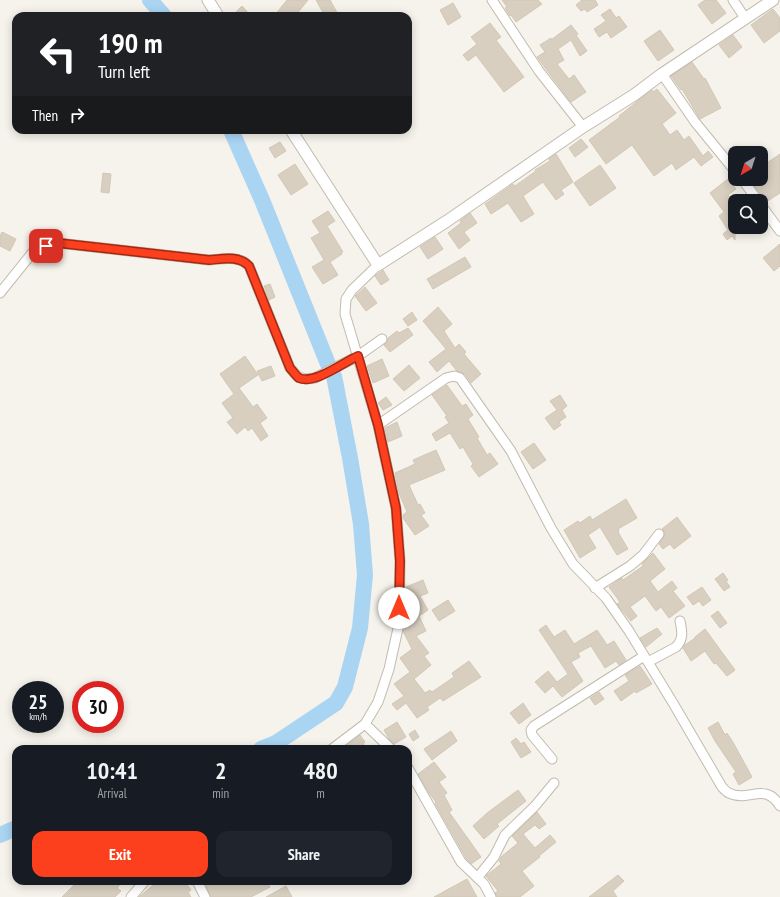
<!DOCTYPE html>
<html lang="en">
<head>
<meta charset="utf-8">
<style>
  :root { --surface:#171b24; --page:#20242c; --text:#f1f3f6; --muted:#9ea1a6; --accent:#fc3f1d }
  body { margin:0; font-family:"PT Sans Narrow",sans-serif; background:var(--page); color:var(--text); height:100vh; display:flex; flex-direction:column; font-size:15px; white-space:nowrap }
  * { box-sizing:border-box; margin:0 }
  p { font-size:13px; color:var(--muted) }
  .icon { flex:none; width:22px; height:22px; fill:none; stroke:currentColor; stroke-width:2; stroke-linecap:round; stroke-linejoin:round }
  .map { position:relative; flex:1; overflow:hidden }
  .drawer { position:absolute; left:12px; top:745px; width:400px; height:140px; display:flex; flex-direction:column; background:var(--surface); border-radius:12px; box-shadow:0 2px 10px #0003 }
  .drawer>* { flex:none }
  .hud { position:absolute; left:12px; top:12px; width:400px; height:122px; border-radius:12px; box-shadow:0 2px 10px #0003; background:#202124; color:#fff; overflow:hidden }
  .needle { width:26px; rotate:219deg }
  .tools { position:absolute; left:728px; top:146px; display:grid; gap:8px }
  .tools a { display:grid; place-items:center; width:40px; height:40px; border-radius:8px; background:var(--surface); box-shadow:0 2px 10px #0003; font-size:20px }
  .speed { position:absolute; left:12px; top:681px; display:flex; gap:8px; font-size:20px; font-weight:700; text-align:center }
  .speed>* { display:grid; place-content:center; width:52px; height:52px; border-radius:50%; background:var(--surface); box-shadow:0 2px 10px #0003; line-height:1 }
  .speed small { font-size:10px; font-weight:400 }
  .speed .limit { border:6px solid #d22; background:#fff; color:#111 }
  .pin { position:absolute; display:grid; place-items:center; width:34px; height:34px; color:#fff; margin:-17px; border-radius:8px; box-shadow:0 2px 6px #0006 }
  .me { position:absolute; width:44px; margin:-22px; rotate:0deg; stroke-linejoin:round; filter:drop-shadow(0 0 3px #0008) }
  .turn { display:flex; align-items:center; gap:14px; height:84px; padding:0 20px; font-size:18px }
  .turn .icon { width:52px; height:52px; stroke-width:2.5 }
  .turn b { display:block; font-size:28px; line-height:34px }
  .then { display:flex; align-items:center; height:38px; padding:0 20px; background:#0003; gap:8px; font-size:15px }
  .eta { display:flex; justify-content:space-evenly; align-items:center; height:68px; text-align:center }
  .eta b { font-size:24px; font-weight:700; line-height:28px }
  .button { display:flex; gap:8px; margin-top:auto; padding:8px 20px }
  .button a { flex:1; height:46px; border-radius:12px; background:var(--accent); color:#fff; font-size:16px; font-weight:700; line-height:46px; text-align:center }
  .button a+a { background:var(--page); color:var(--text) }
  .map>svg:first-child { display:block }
</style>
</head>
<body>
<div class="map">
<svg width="780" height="897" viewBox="0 0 780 897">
  <rect width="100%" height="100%" fill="#f6f3ec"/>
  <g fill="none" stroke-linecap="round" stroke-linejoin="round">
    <path stroke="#a9d4f2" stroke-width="16" d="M150,0L164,16
      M231,130L262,200L328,364
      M261,749L276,743L336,703L345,687L360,628L365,575L361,524L350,458L334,376
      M0,835L16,828"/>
  </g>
  <path fill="#d8cfc1" stroke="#d3c7b4" d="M287,0H308L295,16H274Z
    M316,0H330L339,16H325Z
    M502,0H538L542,4L516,22L511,15L510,16L505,8L507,7Z
    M582,0H595L598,5L587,12L585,9L581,11L576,5Z
    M705,0H716L726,13L712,24L698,5Z
    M453,3L461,17L448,25L440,10Z
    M242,6L251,16H232Z
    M610,9L616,18L619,16L627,27L611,38L607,32L599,37L594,29L606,21L601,15Z
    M773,9L780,18V31L764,43L751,25Z
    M490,23L501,37L496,40L524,77L504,92L476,55L468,61L463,55L477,44L471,37Z
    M571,25L578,34L576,35L587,51L580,56L571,40L558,49L564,60L557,64L569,79L574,75L586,92L571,102L537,57L545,52L540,45L551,38V40Z
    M660,30L674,50L658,61L644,41Z
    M733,35L742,47L729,58L719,45Z
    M692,62L704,79L705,78L721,108L700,119L682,89L681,90L671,76Z
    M657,89L676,113L662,124L670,135L677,130L684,140L689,136L703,156L708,151L713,157L701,166L694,157L676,170L672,163L654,176L632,145L606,164L589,140L620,117L619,116L639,100L652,90L653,92Z
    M581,139L588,147L575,157L569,148Z
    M280,142L286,151L275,158L269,148Z
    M556,154L573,182L561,190L564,194L556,200L543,182L523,196L534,214L521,222L508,203L491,214L485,204L513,184L515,186L536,171L535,170L550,161L549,159Z
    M780,154V193L766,202L749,179H761V167Z
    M295,164L308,184L291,195L278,175Z
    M600,165L616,188L590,206L574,183Z
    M103,173L111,174L109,193L101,192Z
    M728,179L736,189L728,195L735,207V227H745L735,234V240L732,236L727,240L723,234L728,230L719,216L724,212L710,193Z
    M328,211L335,221L327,226L343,252H341L342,254L330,262L338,275L323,284L312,267L324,260L311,238L320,233L312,221Z
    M470,213L477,223L464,232L470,240L459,249L448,233L461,223L460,221Z
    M2,232L16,239L10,251L0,246V236Z
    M435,237L443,249L428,259L420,247Z
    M780,244V266L774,271L763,258Z
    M465,257L471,267L433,289L427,279Z
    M383,270L389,280L381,285L375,276Z
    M270,284L275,297L269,300L264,286Z
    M365,287L377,303L366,311L355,296Z
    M438,307L452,324L444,331L455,348L459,344L466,352L464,354L481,374L471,383L465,374L457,371L449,361L437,372L429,362L446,349L423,321Z
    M412,312L417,320L408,326L403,319Z
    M408,328L413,335L390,352L384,345L387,342L388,338L397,331L399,333Z
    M245,356L258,375L239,388L253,407L257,404L267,418L260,423L268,436L261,441L252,428L248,431L245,427L237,434L227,422L233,418L222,403L234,394L220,374Z
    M382,359L389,376L373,383L367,366Z
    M409,365L420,378L404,391L393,379Z
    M271,366L275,376L262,381L257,371Z
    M447,385L462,406L466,404L473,415L468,419L479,437L477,438L487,455L490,453L498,464L479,477L471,466L473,464L463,447L460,449L450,433L436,441L432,434L449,423L445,417L447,416L432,395Z
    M560,395L567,406L562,410L566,417L559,422L561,425L554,430L545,418L557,410L550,401Z
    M386,397L392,405L383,410L378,403Z
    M397,422L402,436L388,442L385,428Z
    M534,443L546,460L533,469L521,452Z
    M436,450L445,470L409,485L418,505L420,504L425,513L421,515L429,526L415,535L403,518V515L407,512L399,493L395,473L415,464L413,460Z
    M626,499L637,518L618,529L619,531L618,532L628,549L617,555L600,527L588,535L596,548L580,558L564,530L578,521L580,523L590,516L592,520Z
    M677,517L691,536L674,549L670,544L663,549L659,544L665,535L664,531L662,529Z
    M653,553L665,569L650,581L658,592L672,581L677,588L673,591L685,606L669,618L661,607L656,611L645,596L630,607L637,616L631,621L617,604L620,602L609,587L622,578L623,580L643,566L642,564Z
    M723,573L728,580L726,581L730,587L724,591L715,579Z
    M423,580L428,593L420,596L428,610L419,616L426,631L416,636L429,653L424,656L431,665L414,679L425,693L430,690L432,692L454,677L452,673L469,661L481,677L443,701L440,698L427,707L429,710L417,718L406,703L397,710L392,704L404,696L394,684L410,672L400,658L412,649L403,631L405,627L408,625L405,620V613L410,610L405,598L406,587Z
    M702,587L711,600L703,606L699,601L693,605L687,597Z
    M448,600L455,611L439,621L432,610Z
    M718,611L727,623L720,628L711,616Z
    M546,625L554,637L565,630L574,644L597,630L607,645L614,641L626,660L619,665L616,661L605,668L591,646L578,653L580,657L571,662L583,681L562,697L553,686L545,693L535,682L548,671L557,682L568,674L539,630Z
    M657,628L662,634L646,647L640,638Z
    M705,629L735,670L727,676L716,663L714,664L705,651L691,661L683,648L685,645L695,638V637Z
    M640,666L652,684L636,693L635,691L621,701L614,691L629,681L625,675Z
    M599,692L604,699L595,705L590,698Z
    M523,703L531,715L519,724L510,713Z
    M397,722L406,737L394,744L389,739L384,730Z
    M718,722L725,735L727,733L734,744L752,777L739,785L733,774L736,772L715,741L708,728Z
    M415,730L419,737L413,741L409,734Z
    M451,731L457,741L432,760L424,749Z
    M360,735L365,742L363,744L369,749H342Z
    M516,738L521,744L524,742L531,752L521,758L511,742Z
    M434,762L446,777L439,782L447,793L444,795L452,810L449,812L481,857L471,864L466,858L435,803L436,802L429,793L418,774Z
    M518,790L526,801L497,824L499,826L484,839L473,826L487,813Z
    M537,812L546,824L539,829L535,825L523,834L535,848L550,835L556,842L539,856L540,857L522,871L534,886L520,897H497L495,893L498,891L486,876L501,864L499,861L501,857L518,843L512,836Z
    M618,875L624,881L613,891L617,897H589Z
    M467,879L477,897H434Z
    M70,881H123L117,888L121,891L115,897H62L74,885Z
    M158,881H184L191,890L188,892L191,897H139Z
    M204,881H267L270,887L251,897H211Z
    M286,886L292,897H266Z"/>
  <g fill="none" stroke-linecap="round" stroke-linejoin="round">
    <defs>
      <path id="minor" d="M492,0L539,71L583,127
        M733,0L745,18
        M662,74L695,122L735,171
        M742,179L758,201
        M761,205L780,231
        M0,293L33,252L46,246L58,243L209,260C223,259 239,255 249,266L290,368L298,377L306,379L315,378L358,356L382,339
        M378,425L446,378L454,376L460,378L511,451L551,528L573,564L606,598L629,631L673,703L722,787C724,789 726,792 729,793C748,803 765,781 780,806
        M595,588L630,566L643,555L659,534
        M648,662L676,647C684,639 682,631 680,621
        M365,724L391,749
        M332,749L365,724L378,702L389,669L399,624L400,561L396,508L378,425L345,314L346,299L352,290L378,265
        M552,759L532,735L531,730L534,726L644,656
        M408,768L461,862L484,884L491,897
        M478,877L494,857L505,835L535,806L554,783
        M197,881L205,897
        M131,897L145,881"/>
      <path id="tertiary" d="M208,0L218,16
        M291,130L378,265L447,221L583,127L634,95L662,74L773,0"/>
    </defs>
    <use href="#minor" stroke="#c2bbae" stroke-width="11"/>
    <use href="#tertiary" stroke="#c2bbae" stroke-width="13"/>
    <use href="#minor" stroke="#fff" stroke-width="9"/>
    <use href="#tertiary" stroke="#fff" stroke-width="11"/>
  </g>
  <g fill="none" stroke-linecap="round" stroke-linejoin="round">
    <defs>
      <path id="route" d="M46,246L58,243L209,260C222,259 239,255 249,266L290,368C293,371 296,376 299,378C314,385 344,362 358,356L378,425L396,508L400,561L399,608"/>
    </defs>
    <use href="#route" stroke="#a42913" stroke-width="10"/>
    <use href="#route" stroke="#fc3f1d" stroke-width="7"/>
  </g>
</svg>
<div class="tools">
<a><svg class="needle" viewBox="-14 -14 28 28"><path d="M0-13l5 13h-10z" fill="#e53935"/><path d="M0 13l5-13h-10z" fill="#9ea1a6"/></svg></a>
<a><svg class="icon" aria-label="search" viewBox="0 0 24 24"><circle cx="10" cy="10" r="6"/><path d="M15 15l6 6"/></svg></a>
</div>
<div class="speed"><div>25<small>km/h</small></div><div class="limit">30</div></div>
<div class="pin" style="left:46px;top:246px;background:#d93025"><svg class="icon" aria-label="arrive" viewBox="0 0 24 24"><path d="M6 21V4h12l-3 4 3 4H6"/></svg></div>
<svg class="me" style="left:399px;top:608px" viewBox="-20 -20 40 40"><circle r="19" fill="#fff"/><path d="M0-13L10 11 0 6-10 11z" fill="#fc3f1d"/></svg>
<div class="hud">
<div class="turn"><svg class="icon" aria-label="left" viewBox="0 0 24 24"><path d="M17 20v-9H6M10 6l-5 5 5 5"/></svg><div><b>190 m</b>Turn left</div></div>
<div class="then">Then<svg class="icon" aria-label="right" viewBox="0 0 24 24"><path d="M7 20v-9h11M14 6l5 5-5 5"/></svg></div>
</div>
<section class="drawer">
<div class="eta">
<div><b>10:41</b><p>Arrival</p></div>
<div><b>2</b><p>min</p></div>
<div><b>480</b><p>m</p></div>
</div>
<div class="button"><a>Exit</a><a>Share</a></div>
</section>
</div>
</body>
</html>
